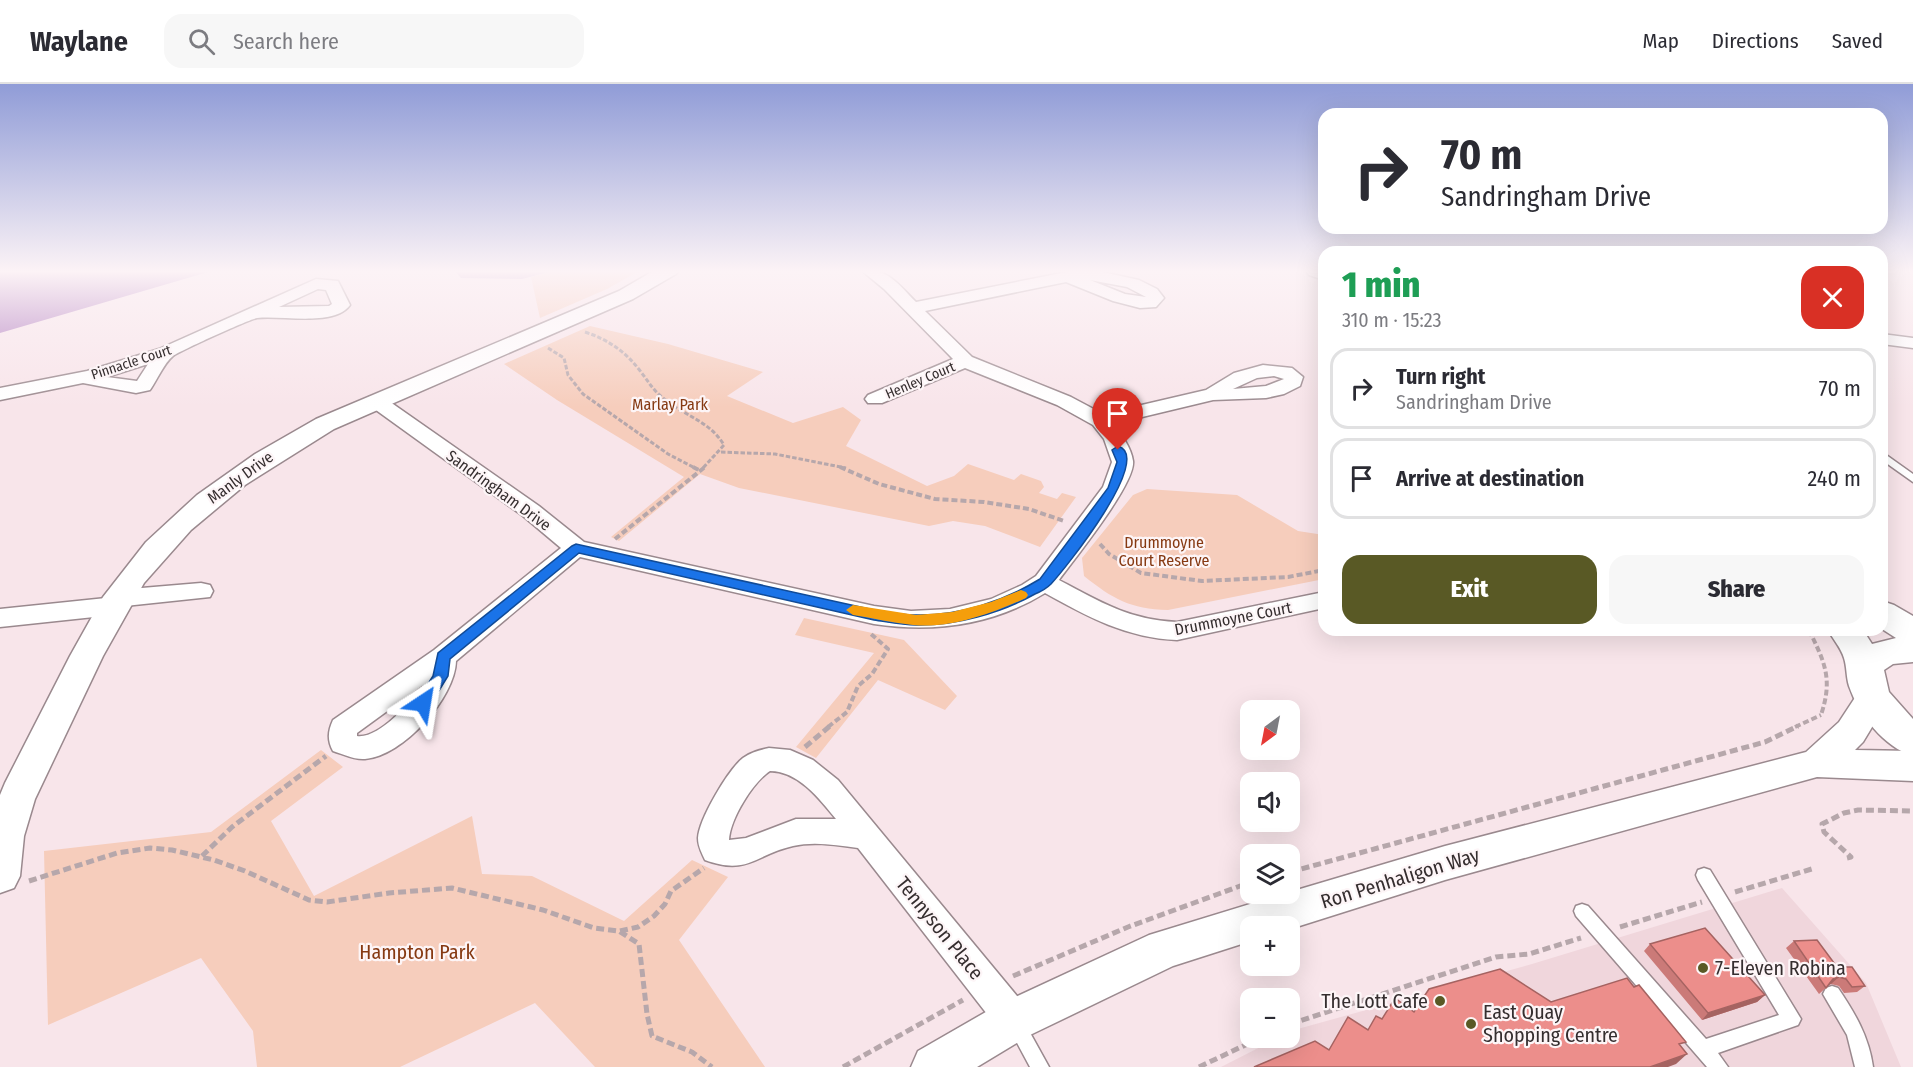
<!DOCTYPE html>
<html lang="en">
<head>
<meta charset="utf-8">
<style>
  :root { --surface:#fff; --page:#f7f7f7; --text:#2b2b33; --muted:#7c7c81; --line:#e1e1e2; --accent:#595925 }
  body { margin:0; font-family:"Fira Sans Condensed",sans-serif; background:var(--page); color:var(--text); height:100vh; display:flex; flex-direction:column; font-size:22px; white-space:nowrap }
  * { box-sizing:border-box; margin:0 }
  p { font-size:20px; color:var(--muted) }
  .icon { flex:none; width:33px; height:33px; fill:none; stroke:currentColor; stroke-width:2; stroke-linecap:round; stroke-linejoin:round }
  .map { position:relative; flex:1; overflow:hidden }
  .details { position:absolute; left:1318px; top:162px; width:570px; height:390px; display:flex; flex-direction:column; background:var(--surface); border-radius:18px; box-shadow:0 6px 24px #0002 }
  .details>* { flex:none }
  .hud { position:absolute; left:1318px; top:24px; width:570px; height:126px; border-radius:18px; box-shadow:0 6px 24px #0002; background:#fff; color:var(--text); overflow:hidden }
  .needle { width:39px; rotate:212deg }
  .fabs { position:absolute; left:1240px; top:616px; display:grid; gap:12px }
  .fabs a { display:grid; place-items:center; width:60px; height:60px; border-radius:12px; background:var(--surface); box-shadow:0 6px 24px #0002; font-size:30px }
  .pin { position:absolute; display:grid; place-items:center; width:51px; height:51px; color:#fff; margin:-62px -26px; border-radius:50% 50% 50% 0; rotate:-45deg; box-shadow:0 0 6px #0007 }
  .pin .icon { rotate:45deg }
  .me { position:absolute; width:66px; margin:-33px; rotate:33deg; stroke-linejoin:round; filter:drop-shadow(0 0 4px #0008) }
  .turn { display:flex; align-items:center; gap:21px; height:126px; padding:0 24px; font-size:27px }
  .turn .icon { width:78px; height:78px; stroke-width:2.5 }
  .turn b { display:block; font-size:42px; line-height:51px }
  .round { display:grid; place-items:center; flex:none; width:63px; height:63px; border-radius:18px; background:var(--page) }
  .summary { display:flex; align-items:center; justify-content:space-between; height:102px; padding:0 24px }
  h1 { font-size:36px; font-weight:800; line-height:45px; color:#1e9e55 }
  .cta { display:flex; gap:12px; margin-top:auto; padding:12px 24px }
  .cta a { flex:1; height:69px; border-radius:18px; background:var(--accent); color:#fff; font-size:24px; font-weight:800; line-height:69px; text-align:center }
  .cta a+a { background:var(--page); color:var(--text) }
  ul { padding:0; list-style:none }
  li { display:flex; align-items:center; gap:18px; height:81px; margin:0 12px 9px; padding:0 12px; border:3px solid var(--line); border-radius:18px }
  li div { flex:1 }
  li b { display:block; font-size:22px }
  li em { font-style:normal }
  header { display:flex; align-items:center; gap:36px; box-sizing:border-box; height:84px; padding:0 30px; background:var(--surface); border-bottom:2px solid var(--line) }
  header strong { font-size:28px }
  nav { display:flex; gap:33px; margin-inline-start:auto; font-size:21px }
  .search { width:420px; height:54px; background:var(--page); display:flex; align-items:center; gap:15px; box-sizing:border-box; padding:0 21px; border-radius:18px; color:var(--muted); font-size:22px }
  .map>svg:first-child { display:block }
</style>
</head>
<body>
<header>
<strong>Waylane</strong>
<div class="search"><svg class="icon" aria-label="search" viewBox="0 0 24 24"><circle cx="10" cy="10" r="6"/><path d="M15 15l6 6"/></svg>Search here</div>
<nav><a>Map</a><a>Directions</a><a>Saved</a></nav>
</header>
<div class="map">
<svg width="1913" height="983" viewBox="0 0 1913 983">
  <rect width="100%" height="100%" fill="#f8e5ea"/>
  <path fill="#f0d6dc" d="M1782,804L1866,899L1901,983H1221L1278,954H1290V948L1294,946L1532,880Z"/>
  <path fill="#f6cdbc" d="M556,186H641L607,205L540,234L531,193Z
    M590,242L668,260L763,288L727,312L793,339L843,323L861,336L846,362L927,402L954,392L968,380L1014,396L1021,390L1041,397L1044,403L1039,409L1057,415L1062,409L1076,413L1040,463L985,442L953,437L929,442L739,404L700,390L619,457L611,453L684,393L557,316L504,280Z
    M1147,405L1237,411L1298,447L1324,451V495L1168,526C1130,525 1113,515 1084,492L1082,474L1133,411Z
    M804,534L904,556L957,612L945,626L878,596L816,674L796,663L874,569L795,551Z
    M321,666L343,683L271,737L314,812L472,732L482,790L532,792L624,837L692,776L728,793L679,856L765,983H595L535,919L400,983H257L253,947L201,874L48,941L44,767L211,748Z"/>
  <path fill="#ac78bd" d="M0,186H215L0,249Z
    M454,186H556L522,195L461,194Z"/>
  <g fill="none" stroke-linecap="round" stroke-linejoin="round">
    <defs>
      <path id="service" d="M1882,368L1913,390V398L1882,376Z
        M1704,784L1710,786L1801,935L1798,941L1718,969L1728,983H1707L1576,832L1574,827L1576,822L1582,820L1588,822L1706,955L1779,931L1698,796L1696,791L1698,786Z
        M1832,902L1838,904C1855,929 1869,953 1873,983H1855L1847,951L1823,910L1826,904Z
        M1017,933L1023,936L1049,983H1030L1008,942L1011,936Z"/>
      <path id="minor" d="M861,186C889,185 897,199 916,218L1077,186L1098,187L1139,196L1157,205L1164,214L1156,223L1140,224L1113,217L1066,198L925,227L972,273L1071,313L1103,330L1206,306L1234,289L1263,281L1292,284L1303,293L1300,302L1284,310L1266,314L1213,316L1113,340C1121,350 1131,363 1133,377C1136,399 1075,474 1059,496C1100,518 1130,536 1177,538L1324,508V524L1177,556C1127,554 1088,533 1045,509C993,541 934,549 874,540L580,473L456,577C455,614 403,672 365,675C354,676 343,670 333,667C327,656 328,647 333,636L434,566L561,464L523,432L369,321L366,317L369,313H383L539,422L584,458L874,522L911,527L950,525L991,515L1022,501L1036,492L1103,403L1112,378L1104,355L1093,341L1057,321L965,284L882,319H868L865,315L868,311L953,275L884,205ZM1090,196L1127,203L1146,213L1125,210ZM1274,292L1284,295L1266,302L1233,305L1257,294ZM423,601C411,618 379,655 357,652V649Z
        M316,195L338,197L350,221C334,243 282,231 257,234C248,236 182,266 173,272C164,279 157,296 150,306L136,309L83,299L0,316V304L87,287L159,265ZM318,205L326,206L332,220L329,222L279,223ZM148,280L137,297L107,293Z
        M1882,250L1913,254V264L1882,260Z
        M201,499L210,501L213,507L210,513L125,522L122,528L113,531L0,543V525L106,514L109,508L118,506Z
        M769,664L790,666L813,676L838,696L1027,924L1032,936L1027,948L1014,953L1001,948L858,764C836,761 814,757 793,762C756,770 748,792 705,776C702,769 698,763 698,754C699,735 728,686 743,674C751,668 760,666 769,664ZM770,687C798,687 819,714 836,735H796L746,754L729,756C730,735 753,698 770,687Z"/>
      <path id="tertiary" d="M655,186H679L676,190L633,215L334,345L245,401L191,446L144,499L103,572L35,715L24,752L20,792L14,804L0,809V711L5,699L70,572L103,513L146,458L197,411L255,370L316,335L619,207Z
        M1872,602L1884,606L1889,615L1863,658L1855,666L1913,667V697L1817,693L1445,796L1290,845V843H1251V857L1173,882L1030,951L977,983H911L918,967L998,921L1149,851L1283,810H1290V808L1445,762L1806,668L1839,638L1860,606Z"/>
      <path id="secondary" d="M1306,186H1324V196L1309,191Z
        M1882,517L1894,521L1913,532V578L1893,580L1884,586L1889,608L1913,635V672C1884,663 1859,631 1849,602C1846,593 1847,583 1844,574C1841,564 1833,555 1828,546H1863L1872,560L1896,554L1882,545Z"/>
    </defs>
    <use href="#service" stroke="#9a898e" stroke-width="3"/>
    <use href="#minor" stroke="#9a898e" stroke-width="3"/>
    <use href="#tertiary" stroke="#9a898e" stroke-width="3"/>
    <use href="#secondary" stroke="#9a898e" stroke-width="3"/>
    <path stroke="#b6a7ab" stroke-width="3" stroke-dasharray="4.5 2" stroke-linecap="butt" d="M585,248C609,256 626,268 641,288C648,297 653,306 662,313C683,332 709,336 724,361L703,384
      M548,264L564,274L568,291L583,310L668,370L695,384
      M721,368L775,370L846,384"/>
    <path stroke="#b6a7ab" stroke-width="4" stroke-dasharray="6 3" stroke-linecap="butt" d="M693,383L699,386
      M840,383L879,400L935,415L984,418L1029,425L1064,437
      M615,455L705,383
      M1100,460L1109,470L1141,489L1202,497L1288,493L1324,486
      M1809,546C1825,579 1833,595 1821,631
      M828,643L847,628L858,602L872,590L888,565L871,550
      M1795,643L1821,631"/>
    <path stroke="#b6a7ab" stroke-width="5" stroke-dasharray="8 4" stroke-linecap="butt" d="M805,663L830,642
      M202,772L232,743L326,672
      M1847,774L1851,773L1824,748L1822,740L1844,729L1858,726L1913,727
      M1290,788L1765,658L1798,642
      M29,797L117,769L150,764L172,766L214,776L245,787L309,816L327,818L389,809L452,804L543,826L594,844L619,847L639,860L647,930L652,952L692,968L712,983
      M1735,808L1815,784
      M1620,843L1702,818
      M620,847L638,843L654,832L665,820L671,807L704,784
      M1013,892L1128,843L1251,798
      M1290,940L1496,873L1529,870L1581,854
      M843,983L963,916
      M1199,983L1260,954"/>
    <use href="#service" fill="#fff" fill-rule="evenodd"/>
    <use href="#minor" fill="#fff" fill-rule="evenodd"/>
    <use href="#tertiary" fill="#fff" fill-rule="evenodd"/>
    <use href="#secondary" fill="#fff" fill-rule="evenodd"/>
  </g>
  <path fill="#cb7a78" d="M1794,857L1837,883L1865,902L1857,908L1844,909L1839,902L1831,900L1829,901L1819,910L1786,864Z
    M1650,860L1765,911L1757,918L1702,936L1644,867Z"/>
  <path fill="#a56361" d="M1839,893L1831,900L1825,902L1833,895Z
    M1765,911L1757,918L1702,936L1708,929Z
    M1687,970L1676,980L1668,983H1650Z"/>
  <path fill="#ec8e8b" stroke="#a56361" stroke-width="1.5" d="M1705,844L1765,911L1708,929L1650,860Z
    M1817,856L1837,883H1852L1865,902L1852,903L1846,895L1839,893L1833,895L1826,904L1794,857Z
    M1500,885L1551,918L1627,894L1634,903L1639,901L1686,958L1679,960L1687,970L1650,983H1254L1315,957L1329,966L1348,933L1368,946L1376,932L1382,935L1395,914L1414,928L1429,905Z"/>
  <linearGradient id="sky" x2="0" y2="1"><stop stop-color="#909cd7"/><stop offset="0.58" stop-color="#fcf3f6"/><stop offset="1" stop-color="#fcf3f6" stop-opacity="0"/></linearGradient>
  <rect width="1913" height="323" fill="url(#sky)"/>
  <path fill="#1a73e8" stroke="#114b97" stroke-width="1.5" d="M1118,362C1155,373 1065,485 1051,500C1047,504 1040,508 1035,510C1001,529 955,542 916,541C902,541 888,538 874,536L579,469L450,575L448,592L429,623H418L416,619L433,592L438,569L572,462L576,460L874,526C888,528 902,531 916,531C959,532 1004,517 1040,495L1108,404L1117,378L1112,366Z"/>
  <path fill="#f59e0b" d="M1021,506L1026,508L1028,511L1026,514C993,529 951,545 913,541C893,539 873,534 853,531L846,526L853,521L916,531L952,528L991,518Z"/>
  <g fill="#595925" stroke="#fdf5f7" stroke-width="2">
    <circle cx="1703" cy="884" r="6"/>
    <circle cx="1440" cy="917" r="6"/>
    <circle cx="1471" cy="940" r="6"/>
  </g>
  <g text-anchor="middle" stroke-width="4.5" stroke-linejoin="round" paint-order="stroke">
    <g font-size="14" fill="#352e2f" stroke="#fdf5f7">
      <text transform="translate(131 278) rotate(-18)" y="5">Pinnacle Court</text>
      <text transform="translate(920 296) rotate(-23)" y="5">Henley Court</text>
    </g>
    <g font-size="16" fill="#863912" stroke="#fdf5f7">
      <text x="670" y="326">Marlay Park</text>
      <text x="1164" y="464">Drummoyne<tspan x="1164" dy="18">Court Reserve</tspan></text>
    </g>
    <g font-size="16" fill="#352e2f" stroke="#fdf5f7">
      <text transform="translate(240 393) rotate(-36)" y="6">Manly Drive</text>
      <text transform="translate(499 406) rotate(36)" y="6">Sandringham Drive</text>
      <text transform="translate(1233 534) rotate(-11)" y="6">Drummoyne Court</text>
    </g>
    <g font-size="20" fill="#352e2f" stroke="#fdf5f7">
      <text transform="translate(1400 794) rotate(-17)" y="7">Ron Penhaligon Way</text>
      <text transform="translate(940 844) rotate(51)" y="7">Tennyson Place</text>
    </g>
    <g font-size="20" fill="#863912" stroke="#fdf5f7">
      <text x="417" y="875">Hampton Park</text>
    </g>
    <g font-size="20" fill="#352e2f" stroke="#fdf5f7" text-anchor="start">
      <text x="1715" y="891">7-Eleven Robina</text>
      <text x="1428" y="924" text-anchor="end">The Lott Cafe</text>
      <text x="1483" y="935">East Quay<tspan x="1483" dy="23">Shopping Centre</tspan></text>
    </g>
  </g>
</svg>
<div class="fabs">
<a><svg class="needle" viewBox="-14 -14 28 28"><path d="M0-13l5 13h-10z" fill="#e53935"/><path d="M0 13l5-13h-10z" fill="#7c7c81"/></svg></a>
<a><svg class="icon" aria-label="sound" viewBox="0 0 24 24"><path d="M4 9h4l5-4v14l-5-4H4zM17 9q2 3 0 6"/></svg></a>
<a><svg class="icon" aria-label="layers" viewBox="0 0 24 24"><path d="M12 4l9 5-9 5-9-5zM3 14l9 5 9-5"/></svg></a>
<a>+</a>
<a>−</a>
</div>
<div class="pin" style="left:1118px;top:366px;background:#d93025"><svg class="icon" aria-label="arrive" viewBox="0 0 24 24"><path d="M6 21V4h12l-3 4 3 4H6"/></svg></div>
<svg class="me" style="left:423px;top:619px" viewBox="-20 -20 40 40"><path d="M0-17L14 15 0 8-14 15z" fill="#1a73e8" stroke="#fff" stroke-width="4"/></svg>
<div class="hud">
<div class="turn"><svg class="icon" aria-label="right" viewBox="0 0 24 24"><path d="M7 20v-9h11M14 6l5 5-5 5"/></svg><div><b>70 m</b>Sandringham Drive</div></div>
</div>
<section class="details">
<div class="summary"><div><h1>1 min</h1><p>310 m · 15:23</p></div><a class="round" style="background:#d93025;color:#fff"><svg class="icon" aria-label="close" viewBox="0 0 24 24"><path d="M6 6l12 12M18 6L6 18"/></svg></a></div>
<ul>
<li><svg class="icon" aria-label="right" viewBox="0 0 24 24"><path d="M7 20v-9h11M14 6l5 5-5 5"/></svg><div><b>Turn right</b><p>Sandringham Drive</p></div><em>70 m</em></li>
<li><svg class="icon" aria-label="arrive" viewBox="0 0 24 24"><path d="M6 21V4h12l-3 4 3 4H6"/></svg><div><b>Arrive at destination</b></div><em>240 m</em></li>
</ul>
<div class="cta"><a>Exit</a><a>Share</a></div>
</section>
</div>
</body>
</html>
